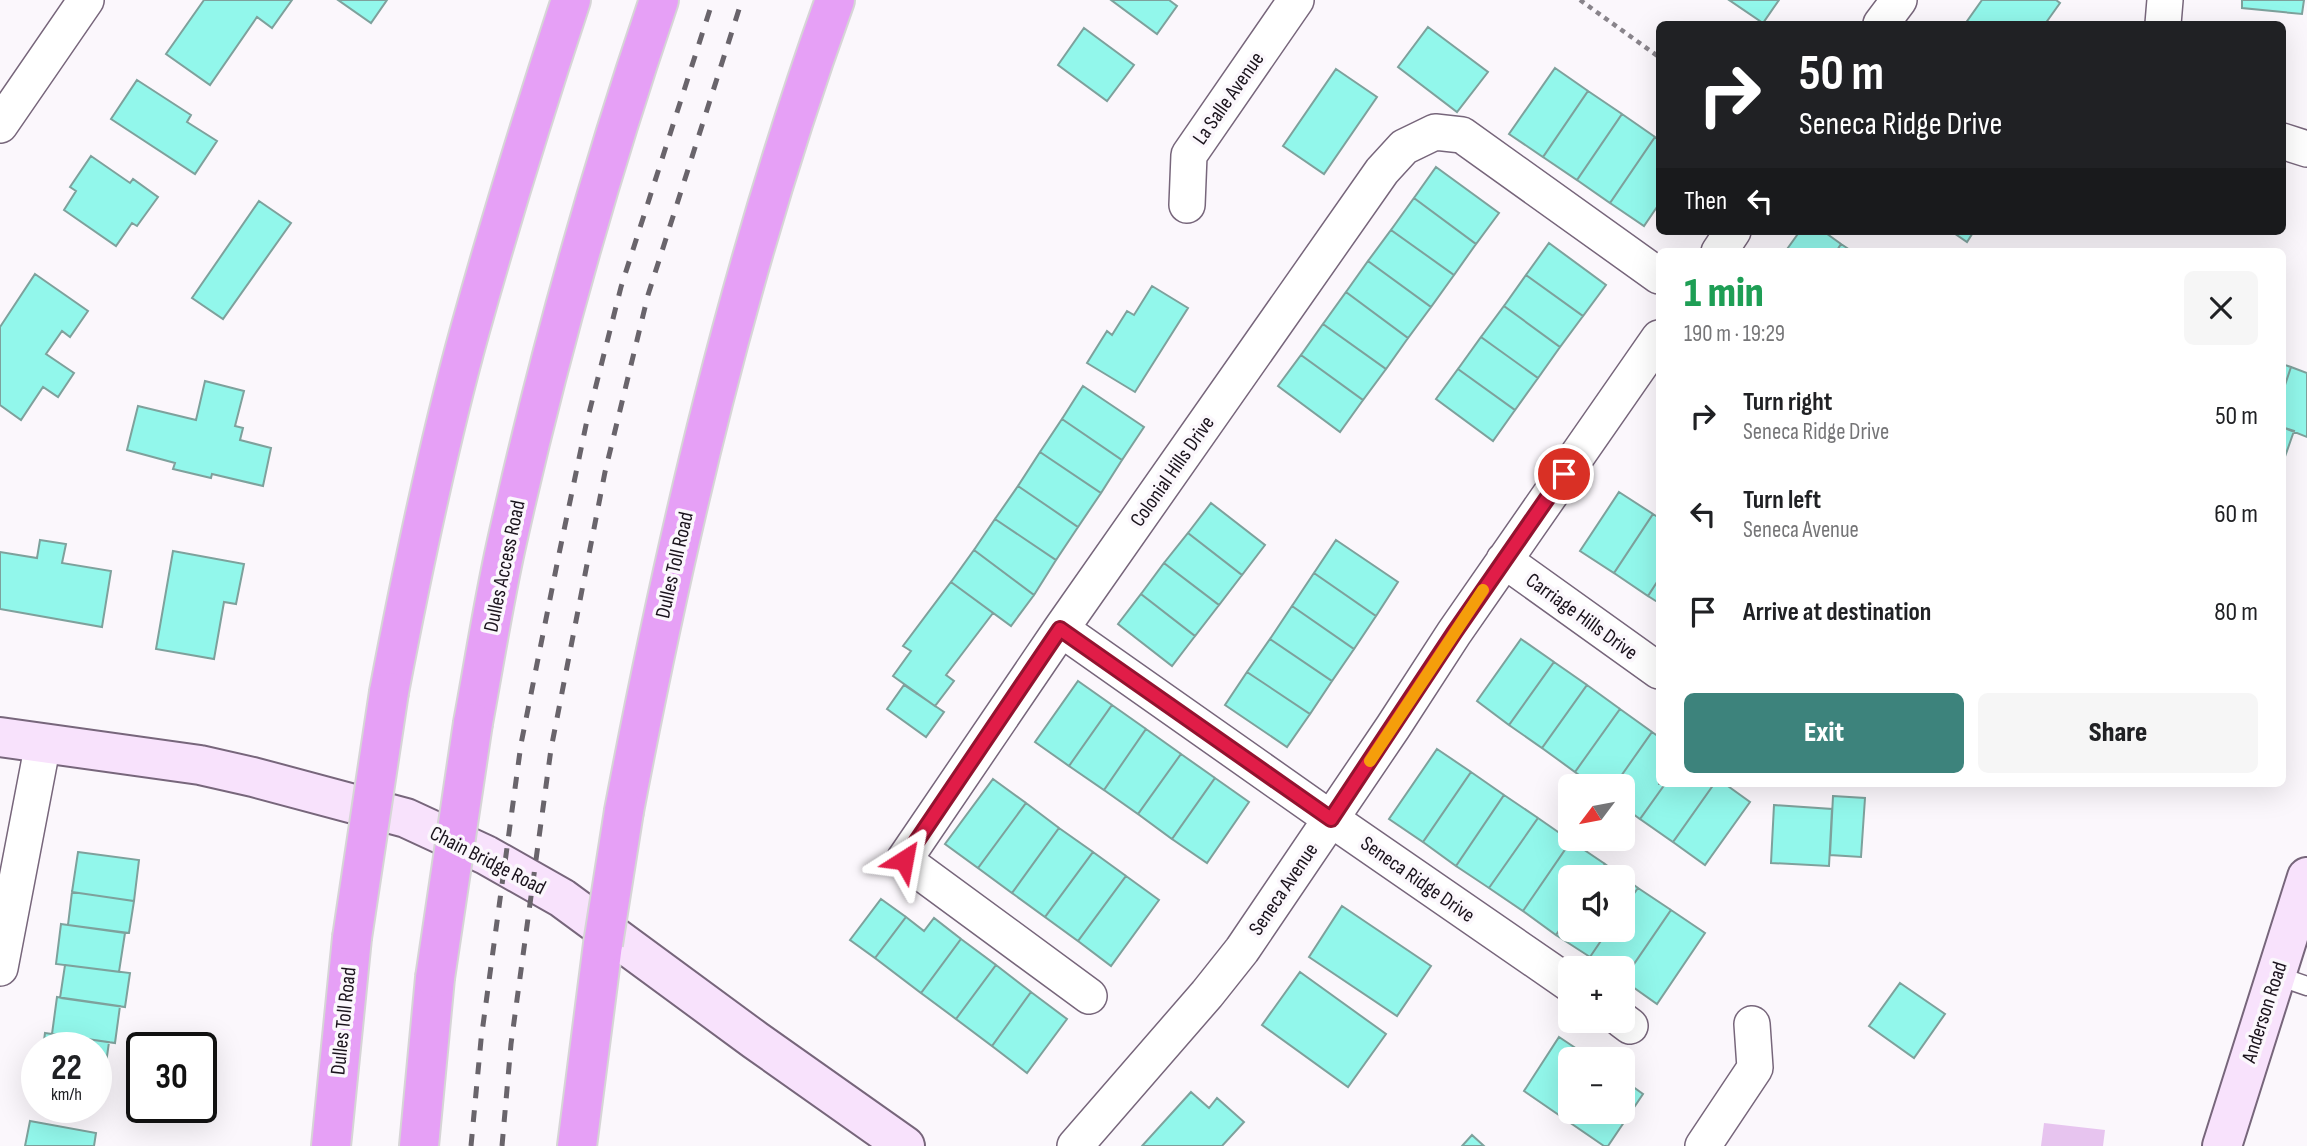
<!DOCTYPE html>
<html lang="en">
<head>
<meta charset="utf-8">
<style>
  :root { --surface:#fff; --page:#f6f6f6; --text:#202124; --muted:#757577; --accent:#3d837c }
  body { margin:0; font-family:"Sofia Sans Condensed",sans-serif; background:var(--page); color:var(--text); height:100vh; display:flex; flex-direction:column; font-size:26px; white-space:nowrap }
  * { box-sizing:border-box; margin:0 }
  p { font-size:23px; color:var(--muted) }
  .icon { flex:none; width:38px; height:38px; fill:none; stroke:currentColor; stroke-width:2; stroke-linecap:round; stroke-linejoin:round }
  .map { position:relative; flex:1; overflow:hidden }
  .details { position:absolute; left:1656px; top:248px; width:630px; height:539px; display:flex; flex-direction:column; background:var(--surface); border-radius:10px; box-shadow:0 7px 28px #0002 }
  .details>* { flex:none }
  .hud { position:absolute; left:1656px; top:21px; width:630px; height:214px; border-radius:10px; box-shadow:0 7px 28px #0002; background:#202124; color:#fff; overflow:hidden }
  .needle { width:46px; rotate:238deg }
  .controls { position:absolute; left:1558px; top:774px; display:grid; gap:14px }
  .controls a { display:grid; place-items:center; width:77px; height:77px; border-radius:10px; background:var(--surface); box-shadow:0 7px 28px #0002; font-size:35px }
  .speed { position:absolute; left:21px; top:1032px; display:flex; gap:14px; font-size:35px; font-weight:700; text-align:center }
  .speed>* { display:grid; place-content:center; width:91px; height:91px; border-radius:50%; background:var(--surface); box-shadow:0 7px 28px #0002; line-height:1 }
  .speed small { font-size:18px; font-weight:400 }
  .speed .limit { border:4px solid #111; border-radius:10px; background:#fff; color:#111 }
  .pin { position:absolute; display:grid; place-items:center; width:60px; height:60px; color:#fff; margin:-30px; border:4px solid #fff; border-radius:50%; box-shadow:0 2px 7px #0007 }
  .me { position:absolute; width:77px; margin:-38px; rotate:34deg; stroke-linejoin:round; filter:drop-shadow(0 0 5px #0008) }
  .turn { display:flex; align-items:center; gap:24px; height:147px; padding:0 28px; font-size:32px }
  .turn .icon { width:91px; height:91px; stroke-width:2.5 }
  .turn b { display:block; font-size:49px; line-height:60px }
  .then { display:flex; align-items:center; height:66px; padding:0 28px; background:#0003; gap:14px; font-size:26px }
  .round { display:grid; place-items:center; flex:none; width:74px; height:74px; border-radius:10px; background:var(--page) }
  .headline { display:flex; align-items:center; justify-content:space-between; height:119px; padding:0 28px }
  h1 { font-size:42px; font-weight:800; line-height:52px; color:#1e9e55 }
  .cta { display:flex; gap:14px; margin-top:auto; padding:14px 28px }
  .cta a { flex:1; height:80px; border-radius:10px; background:var(--accent); color:#fff; font-size:28px; font-weight:800; line-height:80px; text-align:center }
  .cta a+a { background:var(--page); color:var(--text) }
  ul { padding:0; list-style:none }
  li { display:flex; align-items:center; gap:21px; height:98px; padding:0 28px }
  li div { flex:1 }
  li b { display:block; font-size:26px }
  li em { font-style:normal }
  .map>svg:first-child { display:block }
</style>
</head>
<body>
<div class="map">
<svg width="2307" height="1146" viewBox="0 0 2307 1146">
  <rect width="100%" height="100%" fill="#fbf7fc"/>
  <path fill="#e7c4ef" d="M2044,1123L2105,1130L2103,1146H2041Z"/>
  <path fill="#92f7eb" stroke="#7ea19c" stroke-width="2" d="M204,0H292L272,28L257,17L210,85L166,54Z
    M338,0H387L371,23Z
    M1111,0H1169L1177,6L1157,34Z
    M1729,0H1779L1763,23Z
    M1982,0H2056L2060,3L2045,24H1965Z
    M2242,0H2304L2302,14L2242,8Z
    M1428,27L1488,72L1457,112L1398,67Z
    M1084,28L1134,65L1107,101L1058,65Z
    M1555,68L1588,91L1543,157L1509,134Z
    M1336,69L1377,97L1324,174L1283,146Z
    M137,80L191,115L187,122L217,141L195,174L111,119Z
    M1588,91L1622,114L1577,180L1543,157Z
    M1622,114L1655,137L1610,203L1577,180Z
    M1655,137L1659,140V204L1644,226L1610,203Z
    M91,156L130,183L133,179L158,197L137,226L132,223L116,246L64,210L76,191L70,187Z
    M1436,167L1499,213L1476,244L1414,198Z
    M1414,198L1476,244L1454,275L1391,230Z
    M259,201L291,223L223,319L192,298Z
    M1391,230L1454,275L1431,307L1368,261Z
    M1800,231H1823L1841,244L1836,252H1785Z
    M1951,231H1974L1967,242Z
    M1549,243L1606,285L1583,316L1526,275Z
    M1841,244L1853,252H1836Z
    M1368,261L1431,307L1408,338L1346,292Z
    M35,274L88,311L70,337L62,331L46,354L74,373L58,397L43,387L21,420L0,405V327Z
    M1526,275L1583,316L1560,347L1504,306Z
    M1152,286L1188,308L1135,392L1087,363L1107,331L1112,335L1127,311L1134,315Z
    M1346,292L1408,338L1386,369L1323,324Z
    M1504,306L1560,347L1538,378L1481,337Z
    M1323,324L1386,369L1363,400L1301,355Z
    M1481,337L1538,378L1515,410L1458,369Z
    M1301,355L1363,400L1340,432L1278,386Z
    M2282,364L2291,367L2282,394Z
    M2291,367L2307,373V437L2282,427V394Z
    M1458,369L1515,410L1493,441L1436,399Z
    M205,381L244,391L235,426L243,428L240,440L271,448L263,486L212,474L211,478L173,469L175,463L127,450L138,406L196,420Z
    M1083,386L1144,427L1122,460L1062,419Z
    M1062,419L1122,460L1101,493L1040,452Z
    M2282,427L2294,431L2282,465Z
    M1040,452L1101,493L1078,527L1018,486Z
    M1018,486L1078,527L1056,560L995,519Z
    M1619,492L1653,514L1614,573L1580,551Z
    M1211,503L1265,545L1242,575L1188,533Z
    M1653,514L1659,518V579L1648,596L1614,573Z
    M995,519L1056,560L1034,595L974,550Z
    M1188,533L1242,575L1219,605L1164,563Z
    M40,540L66,544L62,563L111,571L102,627L0,609V552L37,558Z
    M1336,540L1398,582L1376,616L1314,573Z
    M974,550L1034,595L1011,626L951,582Z
    M173,551L244,564L236,604L224,602L214,659L156,649Z
    M1164,563L1219,605L1195,636L1141,594Z
    M1314,573L1376,616L1354,649L1292,606Z
    M1659,579V603L1648,596Z
    M951,582L993,613L946,675L954,681L935,706L893,676L911,651L903,646Z
    M1141,594L1195,636L1172,666L1118,624Z
    M1292,606L1354,649L1332,681L1270,639Z
    M1270,639L1332,681L1310,714L1247,672Z
    M1521,639L1554,662L1509,725L1477,701Z
    M1554,662L1587,685L1542,748L1509,725Z
    M1247,672L1310,714L1287,747L1225,705Z
    M1078,681L1112,705L1069,766L1035,742Z
    M904,685L944,712L926,737L887,709Z
    M1587,685L1620,709L1575,772L1542,748Z
    M1112,705L1146,729L1104,790L1069,766Z
    M1620,709L1652,732L1614,786H1594L1575,772Z
    M1146,729L1181,754L1138,814L1104,790Z
    M1652,732L1659,737V784H1665L1640,819L1622,806V786H1614Z
    M1437,749L1471,772L1423,842L1389,819Z
    M1181,754L1215,778L1172,839L1138,814Z
    M1471,772L1504,795L1456,866L1423,842Z
    M1215,778L1249,802L1207,863L1172,839Z
    M993,779L1026,803L978,868L945,844Z
    M1665,784H1714L1673,842L1640,819Z
    M1714,784H1725L1750,802L1705,865L1673,842Z
    M1504,795L1538,818L1489,888L1456,866Z
    M1833,796L1865,798L1861,857L1830,855Z
    M1026,803L1059,828L1012,893L978,868Z
    M1774,805L1832,809L1829,866L1771,863Z
    M1538,818L1571,841L1523,911L1489,888Z
    M1059,828L1093,852L1045,917L1012,893Z
    M1571,841L1605,864L1596,877H1570V915L1556,935L1523,911Z
    M78,852L139,860L134,901L72,892Z
    M1093,852L1126,876L1078,941L1045,917Z
    M1605,864L1638,888L1622,910V877H1596Z
    M1126,876L1159,900L1111,966L1078,941Z
    M1638,888L1671,910L1623,980L1622,968H1605L1590,957L1609,929H1622V910Z
    M72,892L134,901L129,933L68,925Z
    M881,899L906,917L875,958L850,940Z
    M1342,906L1431,966L1397,1016L1309,957Z
    M1671,910L1705,933L1657,1004L1623,980Z
    M1570,915V929H1609L1590,957L1556,935Z
    M906,917L924,931L934,918L961,939L921,993L875,958Z
    M61,924L125,933L119,972L56,964Z
    M961,939L996,965L956,1019L921,993Z
    M65,965L130,973L125,1007L60,998Z
    M996,965L1031,992L992,1046L956,1019Z
    M1300,972L1386,1034L1348,1087L1262,1025Z
    M1900,983L1945,1014L1914,1058L1869,1026Z
    M1031,992L1067,1019L1027,1073L992,1046Z
    M57,997L120,1006L115,1043L52,1034Z
    M45,1033L109,1042L104,1078L96,1077V1048H43Z
    M1559,1037L1592,1059H1570V1111H1622V1079L1643,1094L1608,1146H1604L1524,1091Z
    M1191,1092L1209,1108L1217,1098L1244,1122L1222,1146H1142Z
    M30,1121L96,1133L94,1146H25Z
    M1472,1135L1484,1146H1462Z"/>
  <g fill="none" stroke-linecap="round" stroke-linejoin="round">
    <defs>
      <path id="lane" d="M2275,975L2307,986"/>
      <path id="street" d="M1881,24L1899,0
        M2163,24L2165,0
        M0,125L86,0
        M2282,141L2307,149
        M1187,205L1189,155L1296,0
        M1719,252L1733,231
        M1504,560L1659,671
        M1061,629L1331,819L1570,984
        M0,968L43,743
        M1089,996L904,860L1061,629L1382,171L1404,147L1435,132L1462,135L1659,276
        M1622,1020L1630,1026
        M1075,1146L1207,994L1242,950L1393,727L1454,633L1659,338
        M1703,1146L1755,1068L1752,1024"/>
      <path id="secondary" d="M0,737L200,765L253,777L406,818L486,855L562,898L755,1040L905,1146
        M2222,1146L2307,877"/>
      <path id="highway" d="M389,692C412,571 437,449 470,330C501,219 535,109 571,0
        M473,723C484,664 493,605 506,546C547,361 598,179 659,0
        M624,811C676,536 740,263 835,0
        M331,1146L352,938
        M419,1146L435,978
        M577,1146L603,944"/>
    </defs>
    <use href="#lane" stroke="#77667b" stroke-width="21"/>
    <use href="#street" stroke="#77667b" stroke-width="38"/>
    <use href="#secondary" stroke="#77667b" stroke-width="42"/>
    <use href="#highway" stroke="#d6d5d6" stroke-width="42"/>
    <path stroke="#89848b" stroke-width="4.5" stroke-dasharray="5 5" stroke-linecap="butt" d="M1580,0L1659,57"/>
    <use href="#lane" stroke="#fff" stroke-width="18"/>
    <use href="#street" stroke="#fff" stroke-width="35"/>
    <use href="#secondary" stroke="#f8e2fc" stroke-width="38"/>
    <use href="#highway" stroke="#e6a0f6" stroke-width="38"/>
    <path stroke="#69646b" stroke-width="5" stroke-dasharray="12 12" stroke-linecap="butt" d="M471,1146L481,1040L521,744L559,554L586,425L621,287L713,0
      M502,1146L511,1044L551,749L605,472L648,295L742,0"/>
    <defs>
      <path id="highway-bridge" d="M352,938L389,692
        M603,944L624,811
        M435,978L473,723"/>
    </defs>
    <use href="#highway-bridge" stroke="#d6d5d6" stroke-width="42" stroke-linecap="butt"/>
    <use href="#highway-bridge" stroke="#e6a0f6" stroke-width="38"/>
  </g>
  <g fill="none" stroke-linecap="round" stroke-linejoin="round">
    <defs>
      <path id="route" d="M904,860L1060,629L1331,819L1454,633L1564,474"/>
    </defs>
    <use href="#route" stroke="#92132f" stroke-width="18"/>
    <use href="#route" stroke="#e11d48" stroke-width="12"/>
    <path stroke="#f59e0b" stroke-width="12" d="M1370,761L1483,590"/>
  </g>
  <g text-anchor="middle" stroke-width="7" stroke-linejoin="round" paint-order="stroke">
    <g font-size="21" fill="#1a131c" stroke="#fbf7fc">
      <text transform="translate(1228 98) rotate(-55)" y="7">La Salle Avenue</text>
      <text transform="translate(1172 471) rotate(-55)" y="7">Colonial Hills Drive</text>
      <text transform="translate(674 565) rotate(-77)" y="7">Dulles Toll Road</text>
      <text transform="translate(504 566) rotate(-78)" y="7">Dulles Access Road</text>
      <text transform="translate(1582 616) rotate(36)" y="7">Carriage Hills Drive</text>
      <text transform="translate(488 860) rotate(27)" y="7">Chain Bridge Road</text>
      <text transform="translate(1418 879) rotate(35)" y="7">Seneca Ridge Drive</text>
      <text transform="translate(1283 889) rotate(-56)" y="7">Seneca Avenue</text>
      <text transform="translate(2264 1012) rotate(-72)" y="7">Anderson Road</text>
      <text transform="translate(343 1021) rotate(-84)" y="7">Dulles Toll Road</text>
    </g>
  </g>
</svg>
<div class="controls">
<a><svg class="needle" viewBox="-14 -14 28 28"><path d="M0-13l5 13h-10z" fill="#e53935"/><path d="M0 13l5-13h-10z" fill="#757577"/></svg></a>
<a><svg class="icon" aria-label="sound" viewBox="0 0 24 24"><path d="M4 9h4l5-4v14l-5-4H4zM17 9q2 3 0 6"/></svg></a>
<a>+</a>
<a>−</a>
</div>
<div class="speed"><div>22<small>km/h</small></div><div class="limit">30</div></div>
<div class="pin" style="left:1564px;top:474px;background:#d93025"><svg class="icon" aria-label="arrive" viewBox="0 0 24 24"><path d="M6 21V4h12l-3 4 3 4H6"/></svg></div>
<svg class="me" style="left:904px;top:860px" viewBox="-20 -20 40 40"><path d="M0-17L14 15 0 8-14 15z" fill="#e11d48" stroke="#fff" stroke-width="4"/></svg>
<div class="hud">
<div class="turn"><svg class="icon" aria-label="right" viewBox="0 0 24 24"><path d="M7 20v-9h11M14 6l5 5-5 5"/></svg><div><b>50 m</b>Seneca Ridge Drive</div></div>
<div class="then">Then<svg class="icon" aria-label="left" viewBox="0 0 24 24"><path d="M17 20v-9H6M10 6l-5 5 5 5"/></svg></div>
</div>
<section class="details">
<div class="headline"><div><h1>1 min</h1><p>190 m · 19:29</p></div><a class="round"><svg class="icon" aria-label="close" viewBox="0 0 24 24"><path d="M6 6l12 12M18 6L6 18"/></svg></a></div>
<ul>
<li><svg class="icon" aria-label="right" viewBox="0 0 24 24"><path d="M7 20v-9h11M14 6l5 5-5 5"/></svg><div><b>Turn right</b><p>Seneca Ridge Drive</p></div><em>50 m</em></li>
<li><svg class="icon" aria-label="left" viewBox="0 0 24 24"><path d="M17 20v-9H6M10 6l-5 5 5 5"/></svg><div><b>Turn left</b><p>Seneca Avenue</p></div><em>60 m</em></li>
<li><svg class="icon" aria-label="arrive" viewBox="0 0 24 24"><path d="M6 21V4h12l-3 4 3 4H6"/></svg><div><b>Arrive at destination</b></div><em>80 m</em></li>
</ul>
<div class="cta"><a>Exit</a><a>Share</a></div>
</section>
</div>
</body>
</html>
